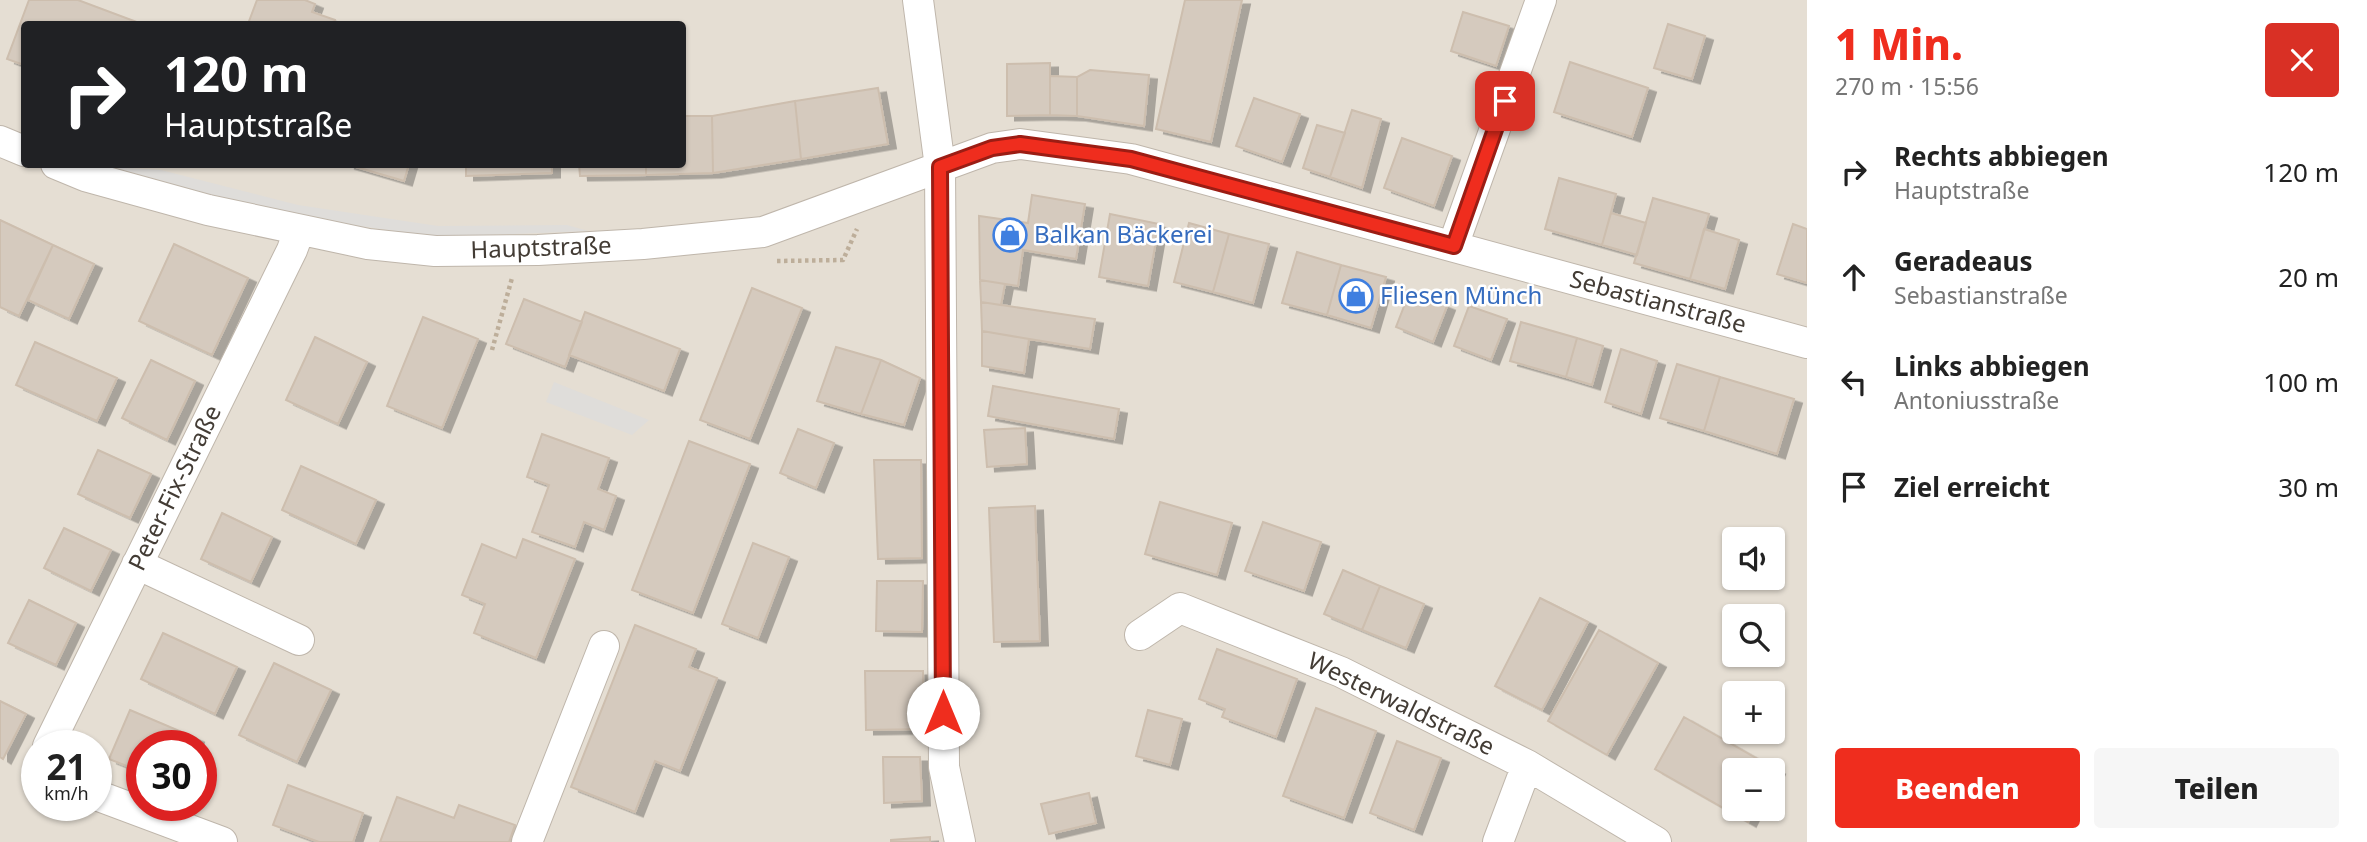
<!DOCTYPE html>
<html lang="de">
<head>
<meta charset="utf-8">
<style>
  :root { --surface:#fff; --page:#f6f6f6; --text:#222; --muted:#767676; --accent:#ef2d1e }
  body { margin:0; font-family:"Noto Sans",sans-serif; background:var(--page); color:var(--text); height:100vh; display:flex; flex-direction:column; font-size:26px; white-space:nowrap }
  * { box-sizing:border-box; margin:0 }
  p { font-size:23px; color:var(--muted) }
  .icon { flex:none; width:38px; height:38px; fill:none; stroke:currentColor; stroke-width:2; stroke-linecap:round; stroke-linejoin:round }
  .map { position:relative; flex:1; overflow:hidden }
  .panel { display:flex; flex-direction:column; background:var(--surface); width:560px }
  .panel>* { flex:none }
  .hud { position:absolute; left:21px; top:21px; width:665px; height:147px; border-radius:7px; box-shadow:0 2px 5px #0004; background:#202124; color:#fff; overflow:hidden }
  .fabs { position:absolute; left:1722px; top:527px; display:grid; gap:14px }
  .fabs a { display:grid; place-items:center; width:63px; height:63px; border-radius:7px; background:var(--surface); box-shadow:0 2px 5px #0004; font-size:35px }
  .speed { position:absolute; left:21px; top:730px; display:flex; gap:14px; font-size:35px; font-weight:700; text-align:center }
  .speed>* { display:grid; place-content:center; width:91px; height:91px; border-radius:50%; background:var(--surface); box-shadow:0 2px 5px #0004; line-height:1 }
  .speed small { font-size:18px; font-weight:400 }
  .speed .limit { border:10px solid #d22; background:#fff; color:#111 }
  .pin { position:absolute; display:grid; place-items:center; width:60px; height:60px; color:#fff; margin:-30px; border-radius:14px; box-shadow:0 4px 10px #0006 }
  .me { position:absolute; width:77px; margin:-38px; rotate:0deg; stroke-linejoin:round; filter:drop-shadow(0 0 5px #0008) }
  .turn { display:flex; align-items:center; gap:24px; height:147px; padding:0 28px; font-size:32px }
  .turn .icon { width:91px; height:91px; stroke-width:2.5 }
  .turn b { display:block; font-size:49px; line-height:60px }
  .round { display:grid; place-items:center; flex:none; width:74px; height:74px; border-radius:7px; background:var(--page) }
  .head { display:flex; align-items:center; justify-content:space-between; height:119px; padding:0 28px }
  h1 { font-size:42px; font-weight:800; line-height:52px; color:var(--accent) }
  .action { display:flex; gap:14px; margin-top:auto; padding:14px 28px }
  .action a { flex:1; height:80px; border-radius:7px; background:var(--accent); color:#fff; font-size:28px; font-weight:800; line-height:80px; text-align:center }
  .action a+a { background:var(--page); color:var(--text) }
  ul { padding:0; list-style:none }
  li { display:flex; align-items:center; gap:21px; height:105px; padding:0 28px }
  li div { flex:1 }
  li b { display:block; font-size:26px }
  li em { font-style:normal }
  main { display:flex; flex:1; min-height:0 }
  .map>svg:first-child { display:block }
</style>
</head>
<body>
<main>
<div class="map">
<svg width="1807" height="842" viewBox="0 0 1807 842">
  <defs>
    <filter id="shadow"><feDropShadow dx="8" dy="4.5" stdDeviation="0" flood-color="#0004"/></filter>
  </defs>
  <rect width="100%" height="100%" fill="#f1ece5"/>
  <path fill="#e5ded3" fill-rule="evenodd" d="M0,0H1807V842H0ZM24,24H682V164H24ZM1734,539H1773V578H1734ZM1734,616H1773V654H1734ZM1734,693H1773V732H1734ZM37,746H96V805H37ZM142,746H201V805H142ZM1734,770H1773V808H1734Z"/>
  <path fill="#dfddda" d="M106,167L161,170L298,205L438,226L567,225L588,231L436,237L353,225L286,212L202,194Z
    M554,382L649,420L632,435L546,402Z"/>
  <path fill="#d5cabe" stroke="#cdbeae" stroke-width="2" filter="url(#shadow)" d="M29,0H78L142,24H24V65L7,59Z
    M257,0H305L315,4L312,12L335,20L334,24H248Z
    M1185,0H1242L1211,142L1156,129Z
    M1463,12L1509,26L1496,66L1451,51Z
    M1668,24L1705,36L1692,79L1654,68Z
    M1570,62L1648,88L1632,137L1554,112Z
    M1050,63V115L1007,116V64Z
    M1090,70L1149,75L1144,126L1077,116V77Z
    M1050,76L1077,77V116L1050,115Z
    M878,88L888,144L801,159L795,101Z
    M1254,98L1300,114L1282,162L1236,146Z
    M795,101L801,159L713,173L712,116Z
    M1352,110L1381,119L1362,188L1330,177Z
    M682,116H712L713,173L646,175V164H682Z
    M1317,125L1345,133L1330,177L1303,168Z
    M1402,138L1452,156L1434,206L1384,188Z
    M346,164H409L404,181Z
    M466,164H552V173L466,176Z
    M579,164H646V175L580,176Z
    M1559,178L1616,194L1602,245L1545,229Z
    M1032,195L1085,204L1076,259L1023,250L1018,286L980,280L979,216L1028,223Z
    M1653,198L1709,214L1690,279L1634,263Z
    M1611,213L1646,223L1637,255L1602,245Z
    M1110,214L1159,224L1148,286L1099,277Z
    M0,220L53,245L19,316L0,307Z
    M1189,223L1229,234L1213,292L1174,282Z
    M1793,224L1807,229V283L1777,274Z
    M1704,229L1739,240L1725,289L1690,279Z
    M1229,234L1269,244L1253,303L1213,292Z
    M174,244L248,278L212,355L139,321Z
    M53,245L94,264L69,319L28,300Z
    M1297,252L1341,265L1327,315L1282,303Z
    M1341,265L1386,277L1371,328L1327,315Z
    M980,280L1005,284L1001,305L981,302Z
    M752,288L802,308L750,439L700,420Z
    M1410,291L1447,306L1433,342L1396,327Z
    M524,299L582,322L565,367L506,344Z
    M981,302L1095,319L1090,349L982,331Z
    M1469,306L1507,319L1491,360L1454,346Z
    M585,312L680,349L664,391L569,355Z
    M423,317L478,339L442,428L387,406Z
    M1521,322L1577,338L1566,377L1510,361Z
    M982,331L1029,339L1024,373L982,366Z
    M315,337L367,362L338,424L286,400Z
    M1577,338L1603,346L1592,385L1566,377Z
    M35,342L117,378L97,421L16,385Z
    M836,347L881,360L861,414L817,401Z
    M1621,349L1657,361L1641,414L1605,402Z
    M151,360L195,381L167,440L122,418Z
    M881,360L920,378L904,425L861,414Z
    M1677,364L1720,377L1704,431L1660,418Z
    M1720,377L1794,399L1777,454L1704,431Z
    M993,386L1119,409L1114,439L988,416Z
    M1025,428L1027,464L987,467L984,430Z
    M798,429L834,443L816,488L780,473Z
    M542,434L609,458L598,489L616,496L604,530L584,522L575,547L532,532L549,485L527,477Z
    M689,441L750,464L693,613L632,590Z
    M98,450L151,474L130,518L78,494Z
    M874,460H921L922,558L878,559Z
    M301,466L376,500L356,544L282,510Z
    M1160,502L1232,523L1217,575L1145,554Z
    M1035,506L1040,641L994,642L989,508Z
    M222,513L272,537L251,582L201,559Z
    M1263,522L1321,542L1304,591L1245,571Z
    M64,528L111,550L91,591L44,568Z
    M523,539L575,559L536,658L474,633L485,604L462,595L482,544L516,558Z
    M753,543L789,557L758,638L722,624Z
    M1343,570L1380,586L1362,630L1324,614Z
    M877,581H923L922,632L876,631Z
    M1380,586L1424,604L1406,648L1362,630Z
    M1540,598L1588,622L1542,710L1495,686Z
    M29,600L76,623L56,665L8,643Z
    M635,625L696,649L689,667L717,678L680,771L655,761L635,812L571,787Z
    M1599,630L1658,663L1607,755L1548,721Z
    M163,633L237,667L215,714L141,679Z
    M1217,649L1297,679L1276,737L1222,717L1225,709L1199,699Z
    M274,663L331,690L297,762L239,735Z
    M865,671H923L924,729L866,730Z
    M0,701L26,714L3,759L0,757Z
    M1316,708L1376,731L1344,818L1283,796Z
    M130,710L196,738L193,746H142V772L109,759Z
    M1148,710L1182,719L1170,765L1136,756Z
    M1684,717L1777,770L1773,778V770H1734V808H1755L1748,822L1655,769Z
    M1397,741L1441,758L1414,830L1370,813Z
    M883,757H920L922,801L884,803Z
    M288,785L363,813L353,842H319L273,825Z
    M1089,793L1096,823L1049,834L1041,804Z
    M397,797L454,818L459,805L515,825L509,842H380Z
    M930,837V842H891V840Z"/>
  <g fill="none" stroke-linecap="round" stroke-linejoin="round">
    <defs>
      <path id="minor" d="M918,0L940,167L944,767L960,842
        M0,141L24,151
        M56,164L85,176L208,210L368,244L435,251L538,250L643,244L763,232L992,148L1020,144L1131,159L1807,343
        M1453,246L1541,0
        M137,564L299,640
        M1140,635L1180,608L1341,672L1527,765L1656,842
        M48,746L292,250L299,231
        M96,795L222,842
        M527,842L604,646
        M1498,842L1527,765"/>
    </defs>
    <use href="#minor" stroke="#bfb6ab" stroke-width="32"/>
    <path stroke="#bdae9a" stroke-width="4.5" stroke-dasharray="3.5 3.5" stroke-linecap="butt" d="M777,261L843,260L857,229
      M492,350L512,278"/>
    <use href="#minor" stroke="#fff" stroke-width="30"/>
  </g>
  <g fill="none" stroke-linecap="round" stroke-linejoin="round">
    <defs>
      <path id="route" d="M943,713L940,167L992,148L1020,144L1131,159L1454,246L1505,101"/>
    </defs>
    <use href="#route" stroke="#9b1d14" stroke-width="18"/>
    <use href="#route" stroke="#ef2d1e" stroke-width="12"/>
  </g>
  <defs>
    <symbol id="shop-ring" viewBox="-11 -11 22 22"><circle r="9.5" fill="#fff" stroke="#3f7fe0" stroke-width="1.5"/><path d="M-5-2.5h2.3a2.7 3.5 0 0 1 5.4 0H5L5.5 6h-11ZM-1.5-2.5h3a1.5 2.3 0 0 0-3 0Z" fill="#3f7fe0"/></symbol>
  </defs>
  <g fill-rule="evenodd">
    <use href="#shop-ring" x="991" y="216" width="38" height="38"/>
    <use href="#shop-ring" x="1337" y="277" width="38" height="38"/>
  </g>
  <g text-anchor="middle" stroke-width="5" stroke-linejoin="round" paint-order="stroke">
    <g font-size="24" fill="#366cbe" stroke="#fff" text-anchor="start">
      <text x="1034" y="243">Balkan Bäckerei</text>
      <text x="1380" y="304">Fliesen Münch</text>
    </g>
    <g font-size="24" fill="#433c35" stroke="#fff">
      <text transform="translate(541 248) rotate(-2)" y="8">Hauptstraße</text>
      <text transform="translate(1658 302) rotate(15)" y="8">Sebastianstraße</text>
      <text transform="translate(175 488) rotate(-64)" y="8">Peter-Fix-Straße</text>
      <text transform="translate(1401 704) rotate(26)" y="8">Westerwaldstraße</text>
    </g>
  </g>
</svg>
<div class="fabs">
<a><svg class="icon" aria-label="sound" viewBox="0 0 24 24"><path d="M4 9h4l5-4v14l-5-4H4zM17 9q2 3 0 6"/></svg></a>
<a><svg class="icon" aria-label="search" viewBox="0 0 24 24"><circle cx="10" cy="10" r="6"/><path d="M15 15l6 6"/></svg></a>
<a>+</a>
<a>−</a>
</div>
<div class="speed"><div>21<small>km/h</small></div><div class="limit">30</div></div>
<div class="pin" style="left:1505px;top:101px;background:#d93025"><svg class="icon" aria-label="arrive" viewBox="0 0 24 24"><path d="M6 21V4h12l-3 4 3 4H6"/></svg></div>
<svg class="me" style="left:943px;top:713px" viewBox="-20 -20 40 40"><circle r="19" fill="#fff"/><path d="M0-13L10 11 0 6-10 11z" fill="#ef2d1e"/></svg>
<div class="hud">
<div class="turn"><svg class="icon" aria-label="right" viewBox="0 0 24 24"><path d="M7 20v-9h11M14 6l5 5-5 5"/></svg><div><b>120 m</b>Hauptstraße</div></div>
</div>
</div>
<section class="panel">
<div class="head"><div><h1>1 Min.</h1><p>270 m · 15:56</p></div><a class="round" style="background:#d93025;color:#fff"><svg class="icon" aria-label="close" viewBox="0 0 24 24"><path d="M6 6l12 12M18 6L6 18"/></svg></a></div>
<ul>
<li><svg class="icon" aria-label="right" viewBox="0 0 24 24"><path d="M7 20v-9h11M14 6l5 5-5 5"/></svg><div><b>Rechts abbiegen</b><p>Hauptstraße</p></div><em>120 m</em></li>
<li><svg class="icon" aria-label="ahead" viewBox="0 0 24 24"><path d="M12 20V5M6 11l6-6 6 6"/></svg><div><b>Geradeaus</b><p>Sebastianstraße</p></div><em>20 m</em></li>
<li><svg class="icon" aria-label="left" viewBox="0 0 24 24"><path d="M17 20v-9H6M10 6l-5 5 5 5"/></svg><div><b>Links abbiegen</b><p>Antoniusstraße</p></div><em>100 m</em></li>
<li><svg class="icon" aria-label="arrive" viewBox="0 0 24 24"><path d="M6 21V4h12l-3 4 3 4H6"/></svg><div><b>Ziel erreicht</b></div><em>30 m</em></li>
</ul>
<div class="action"><a>Beenden</a><a>Teilen</a></div>
</section>
</main>
</body>
</html>
